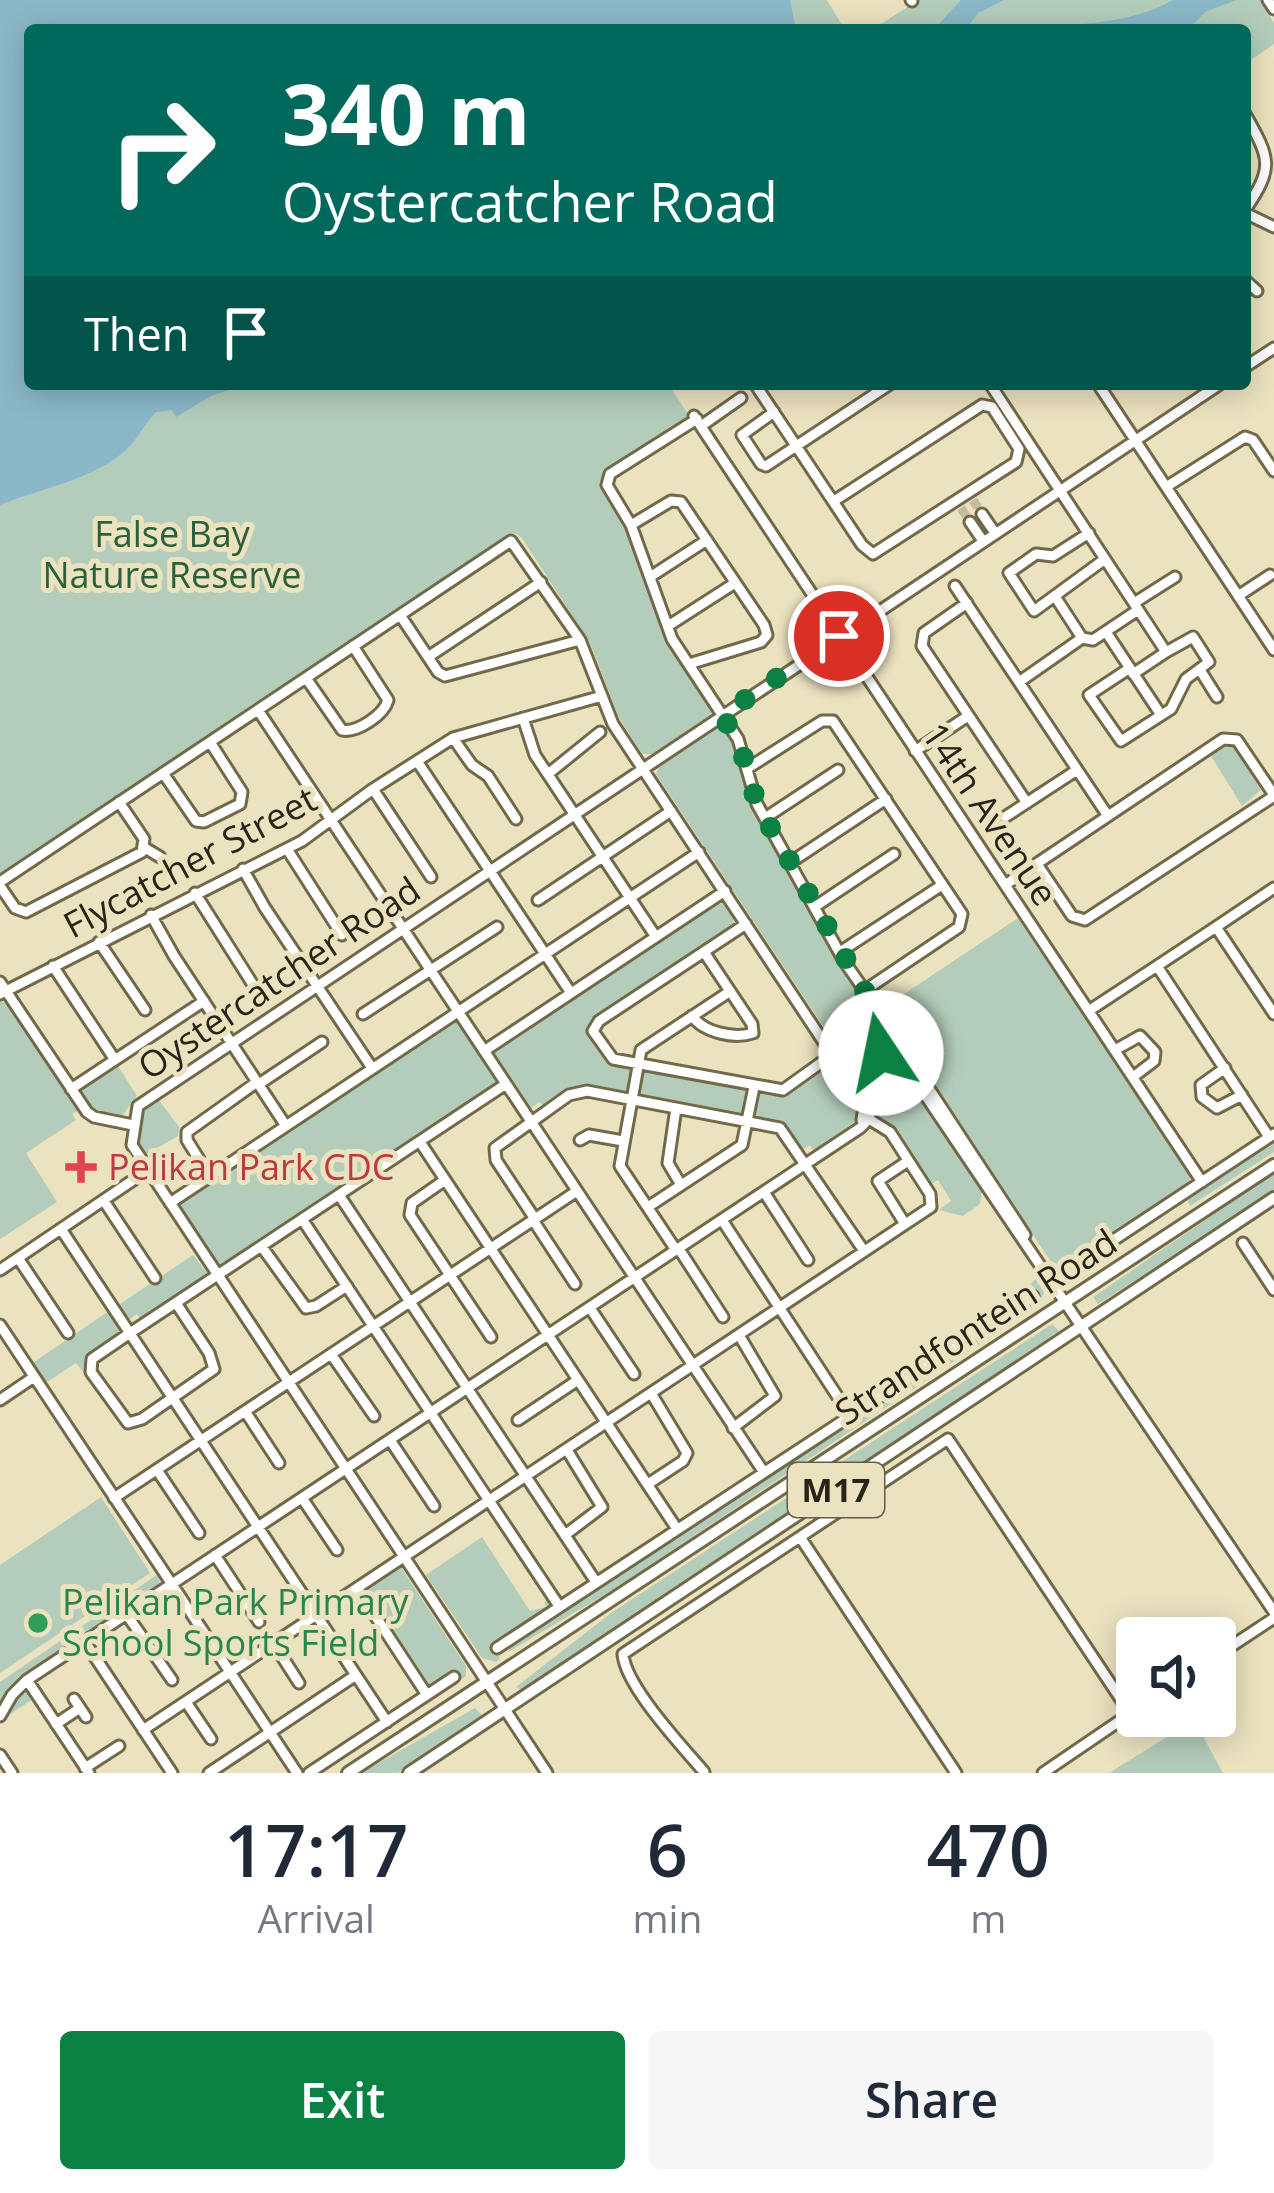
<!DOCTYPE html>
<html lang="en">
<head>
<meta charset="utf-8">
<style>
  :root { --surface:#fff; --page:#f6f6f7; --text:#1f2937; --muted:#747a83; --accent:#0b8043 }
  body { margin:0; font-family:"Open Sans",sans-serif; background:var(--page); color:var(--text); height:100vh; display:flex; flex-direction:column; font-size:45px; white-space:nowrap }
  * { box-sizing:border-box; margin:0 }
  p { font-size:39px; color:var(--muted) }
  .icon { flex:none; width:66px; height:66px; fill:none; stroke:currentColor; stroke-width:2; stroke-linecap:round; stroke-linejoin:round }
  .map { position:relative; height:1773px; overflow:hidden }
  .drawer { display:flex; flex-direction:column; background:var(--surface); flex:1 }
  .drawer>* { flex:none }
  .banner { position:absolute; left:24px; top:24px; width:1227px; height:366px; border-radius:12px; box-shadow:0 6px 30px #0003; background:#00695c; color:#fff; overflow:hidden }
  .fabs { position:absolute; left:1116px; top:1617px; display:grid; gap:24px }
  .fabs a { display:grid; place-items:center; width:120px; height:120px; border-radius:12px; background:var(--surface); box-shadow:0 6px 30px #0003; font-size:60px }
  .pin { position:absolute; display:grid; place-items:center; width:102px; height:102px; color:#fff; margin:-51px; border:6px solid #fff; border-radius:50%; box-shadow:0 3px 12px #0007 }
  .me { position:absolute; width:132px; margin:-66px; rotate:349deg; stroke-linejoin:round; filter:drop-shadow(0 0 9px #0008) }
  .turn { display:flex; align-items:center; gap:42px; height:252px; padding:0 60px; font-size:54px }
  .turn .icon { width:156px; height:156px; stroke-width:2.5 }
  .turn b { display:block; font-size:84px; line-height:102px }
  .then { display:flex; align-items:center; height:114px; padding:0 60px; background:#0003; gap:24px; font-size:45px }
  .eta { display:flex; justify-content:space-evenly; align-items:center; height:204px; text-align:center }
  .eta b { font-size:72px; font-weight:600; line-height:84px }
  .primary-button { display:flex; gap:24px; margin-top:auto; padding:24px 60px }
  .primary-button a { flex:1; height:138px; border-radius:12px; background:var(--accent); color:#fff; font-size:48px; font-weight:600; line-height:138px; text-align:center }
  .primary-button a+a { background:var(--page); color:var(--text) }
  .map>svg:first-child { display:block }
</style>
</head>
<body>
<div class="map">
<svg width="1274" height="1773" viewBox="0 0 1274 1773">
  <rect width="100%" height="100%" fill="#ebe2bf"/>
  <path fill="#b4cdba" d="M0,0H827L845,30H30V384H668L690,417L605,473L602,486L623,519L670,648L712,708L711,715L652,754H642L618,716L590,643L522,538L514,533L0,874Z
    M919,0H1261L1274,23V44L1245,64V30H871Z
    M717,727H722L735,745L753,806L835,957L872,1014L875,1037L861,1049L847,1048L831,1038L656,774L659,767Z
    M1227,744L1234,747L1261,790L1242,806L1211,756Z
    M716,903L726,904L735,924L592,1019L589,1036L606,1062L632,1068L626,1094L578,1086L544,1107L540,1102L528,1110L494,1057V1049Z
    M1018,918L1190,1177L1188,1184L1060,1275L928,1079L895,1056L885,1011L891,1007L889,1004Z
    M0,1000L9,1006L79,1110L72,1114L76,1120L26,1153L57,1202L0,1239Z
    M456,1018L497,1082L219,1265L179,1207L181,1201Z
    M834,1062L860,1080L858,1119L814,1152L810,1145L802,1150L786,1127L753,1116L758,1092L784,1095Z
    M118,1066L137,1096L122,1116L91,1110L81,1096V1090Z
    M642,1069L750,1089L742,1116L635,1096Z
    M896,1083L912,1087L921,1096L982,1190L980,1204L963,1216L939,1210L951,1201L938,1180L930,1185L893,1127L876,1118L883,1090Z
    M158,1099L179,1127L178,1136L147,1154L138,1141L143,1109Z
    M1274,1140V1152L1190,1206L1187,1198Z
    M1274,1173V1192L1098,1304L1093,1297Z
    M193,1255L207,1273L203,1280L141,1320L137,1314L127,1321L117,1306Z
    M1036,1271L1046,1287L1040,1303L1013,1321L1011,1318L1038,1300L1032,1290L854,1407L845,1402H852L1028,1286L1035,1280Z
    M109,1311L121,1330L120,1334L85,1358L84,1373L76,1363L44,1384L31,1364Z
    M999,1321L1001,1330L616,1588L508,1652L512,1643Z
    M1052,1324L1059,1331L523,1691L516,1687L611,1613Z
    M101,1497L150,1573L0,1673V1565Z
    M482,1537L530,1611L546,1607L544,1602L549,1599L551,1603L548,1609L493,1646L500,1659L496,1662L482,1658L426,1575Z
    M397,1567H401L466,1666V1676L459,1681L453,1671L427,1686L364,1594L366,1587Z
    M158,1574L160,1585L20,1678L33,1699L6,1717L0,1713V1682Z
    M475,1708L483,1716L398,1773H361Z
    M1194,1720L1223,1773H1109Z"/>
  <path fill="#8bb8c8" d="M0,0H790L796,30H30V384H247L211,396L176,417L172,410L156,412C144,424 138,439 126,450C91,481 41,488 0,505Z
    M961,0H1004L978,13L965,30H933Z
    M1173,0H1237L1207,11L1187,30H1027C1076,23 1129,25 1173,0Z"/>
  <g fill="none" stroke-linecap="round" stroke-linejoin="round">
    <path stroke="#c4bc9d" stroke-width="9" stroke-dasharray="9 4.5" stroke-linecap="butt" d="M973,500L982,514
      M961,508L970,522"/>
    <defs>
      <path id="minor" d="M911,0L912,1
        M1268,0L1274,9
        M1245,114C1271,160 1274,167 1245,210
        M1245,213L1274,227
        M1245,280L1257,291
        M1245,367L1274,348
        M755,384L862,545L873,554L1016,462L1019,449L992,407L982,405L834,501
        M990,384L1166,652L1133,674
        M1098,384L1274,650
        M774,412L742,435L761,464L766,466L890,384
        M694,416L1202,1182
        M697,419L610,474L607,485L631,525L672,639L738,739L757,804L844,961L880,1013L887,1057
        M701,426L741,398
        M1166,487L1245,437L1253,440L1274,471
        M982,514L995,533
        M970,522L983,541
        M631,525L671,501L681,502L764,625L767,635L761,642L689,664
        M1089,533L1053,556L1036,554L1009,573L1034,611L1105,559
        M650,577L707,540
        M955,586L1108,816
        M1238,596L1270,575
        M1056,598L1082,638L1093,640L1138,610
        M967,603L924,633L922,646L1027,803
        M1134,603L1175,577
        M400,615L438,672L445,676L580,640
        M668,626L735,583
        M1106,632L1161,715
        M428,657L541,582
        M1130,668L1089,695L1121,741L1171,709L1186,679L1209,662L1193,637L1166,652
        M1200,670L1217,697
        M306,678L342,730C357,733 384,715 388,700L353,646
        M1019,682L1082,638
        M258,710L763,1471
        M523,718L535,755L656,937
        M453,738L472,765L488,776L516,819
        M915,751L968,716
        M417,761L571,993
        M748,768L822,721H833L962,914L959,927L864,991
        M163,773L196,821L204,822L240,804L242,792L210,742
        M548,774L600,732
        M373,789L431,877
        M1005,817L1077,770
        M765,818L838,770
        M145,848L160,857
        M287,849L342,935
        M791,862L886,799
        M1037,864L1072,916L1085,920L1274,796
        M243,869L265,908L372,1068
        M0,882L511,541L580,640L613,724L827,1047L840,1059L864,1070
        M1005,885L1223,739L1237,740L1274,795
        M0,886L15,908L26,912L142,852L144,839L119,802
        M1274,888L1216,927L1274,1014
        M195,893L257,991
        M538,900L671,811
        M816,906L894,854
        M151,915L174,956L286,1126
        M746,924L599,1021L593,1031L613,1059L783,1090L836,1052
        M99,942L145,1010
        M840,952L942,885
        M53,966L115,1060
        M1157,966L1216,927
        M0,982L87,1112L94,1117L133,1125
        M0,994L302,841L373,789L453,738L602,696
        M1090,1010L1157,966L1269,1137
        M363,1014L497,927
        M692,1016C704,1033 735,1039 753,1033L752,1024L704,952
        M834,1048L859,1057L869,1055
        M1115,1050L1140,1036L1155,1052L1154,1061L1133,1077
        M484,1051L725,891
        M863 1067a14 14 0 1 1 28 0a14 14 0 1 1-28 0Z
        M873,1053L879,1034L876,1015
        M890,1060L911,1071L928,1087L1025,1235
        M1225,1068L1201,1085L1202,1097L1217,1108L1242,1095
        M889,1075L907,1079L923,1092L1274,1612
        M259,1084L322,1042
        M71,1089L204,1001
        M676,1108L668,1163L681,1185
        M862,1120L868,1078
        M580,1140L589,1135L623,1141
        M420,1142L677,1529
        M210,1177L187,1140V1132L257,1082
        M445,1180L412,1203L410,1215L491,1337
        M764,1192L808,1260
        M339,1195L596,1582
        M104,1201L155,1278
        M170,1203L699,852
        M648,1207L742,1145L754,1087
        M302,1219L559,1606
        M535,1219L496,1160L495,1148L569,1095L587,1091L780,1128L864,1251
        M533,1220L575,1284
        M722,1220L849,1414
        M905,1224L878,1181L908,1161
        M61,1229L387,1722
        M1243,1243L1274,1290
        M262,1247L306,1308L316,1306L347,1286
        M679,1249L723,1317
        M676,1250L620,1166L641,1050L729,992
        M1097,1251L1274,1134
        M18,1258L68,1333
        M0,1270L148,1170
        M176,1303L209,1353L214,1369L142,1419L128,1423L91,1372L92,1359L130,1333L506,1084
        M590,1308L634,1374
        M0,1325L297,1773
        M331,1354L374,1416
        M0,1400L34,1377
        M245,1411L279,1463
        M518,1420L578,1380
        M733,1428L775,1396L739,1335
        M390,1440L434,1506
        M157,1470L199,1533
        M648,1484L683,1461L687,1453L651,1393
        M114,1498L577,1191
        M302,1498L337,1550
        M565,1535L602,1507L567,1450
        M800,1537L956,1773
        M215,1555L259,1622
        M357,1588L427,1695
        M127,1615L172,1680
        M85,1642L172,1773
        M274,1644L299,1683
        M497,1648L1033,1296
        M1215,1657L1274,1618
        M27,1680L89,1773
        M74,1699L86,1717
        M186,1702L211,1739
        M0,1716L12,1695L27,1680L860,1128L868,1120L883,1080
        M56,1724L80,1708
        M143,1730L931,1207L930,1194L890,1132L864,1116
        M0,1755L12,1773
        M85,1768L119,1746
        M704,1772C683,1747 625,1686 623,1654L948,1439L1130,1713
        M209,1773L356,1675
        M309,1773L454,1677
        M547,1773L132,1145L138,1106L1220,384
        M1043,1773L1137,1709"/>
      <path id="major" d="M348,1773L1274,1165
        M409,1773L1274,1198"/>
    </defs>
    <use href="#minor" stroke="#716949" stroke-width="15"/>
    <use href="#major" stroke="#716949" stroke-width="16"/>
    <use href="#minor" stroke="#fff" stroke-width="9"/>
    <use href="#major" stroke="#fff" stroke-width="10"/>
  </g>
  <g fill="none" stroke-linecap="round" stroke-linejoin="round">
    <path stroke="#0b8043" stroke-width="21" stroke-dasharray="0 37.8" d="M839,636L722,715L740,745L757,804L872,1004L879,1028L873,1053H881"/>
  </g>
  <path fill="#e0444e" stroke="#ebe2bf" stroke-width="4.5" d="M75 1149h12v12h12v12h-12v12h-12v-12h-12v-12h12z"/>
  <circle fill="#2e9e5b" stroke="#ebe2bf" stroke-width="4.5" cx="38" cy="1623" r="12"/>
  <g text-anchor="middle" stroke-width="10" stroke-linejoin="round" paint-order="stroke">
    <rect fill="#ebe2bf" stroke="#625d49" stroke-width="3" x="788" y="1463" width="96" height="54" rx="9"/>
    <g font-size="33" font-weight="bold" fill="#282417">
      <text x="836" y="1502">M17</text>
    </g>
    <g font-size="36" fill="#2a603b" stroke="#ebe2bf">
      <text x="172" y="547">False Bay<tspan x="172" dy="41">Nature Reserve</tspan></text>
    </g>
    <g font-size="36" fill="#282417" stroke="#ebe2bf">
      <text transform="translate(990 814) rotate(56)" y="13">14th Avenue</text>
      <text transform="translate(190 862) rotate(-28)" y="13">Flycatcher Street</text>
      <text transform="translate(279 978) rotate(-34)" y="13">Oystercatcher Road</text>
      <text transform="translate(976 1327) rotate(-33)" y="13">Strandfontein Road</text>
    </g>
    <g font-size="36" fill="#be3a42" stroke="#ebe2bf" text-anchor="start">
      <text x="108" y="1180">Pelikan Park CDC</text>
    </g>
    <g font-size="36" fill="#27864d" stroke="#ebe2bf" text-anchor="start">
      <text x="62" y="1615">Pelikan Park Primary<tspan x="62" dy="41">School Sports Field</tspan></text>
    </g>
  </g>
</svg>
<div class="fabs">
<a><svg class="icon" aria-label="sound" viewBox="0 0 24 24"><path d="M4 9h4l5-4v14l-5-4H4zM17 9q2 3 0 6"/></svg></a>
</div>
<div class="pin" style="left:839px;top:636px;background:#d93025"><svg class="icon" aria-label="arrive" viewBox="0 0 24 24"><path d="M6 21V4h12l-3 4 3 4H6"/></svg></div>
<svg class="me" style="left:881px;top:1053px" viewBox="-20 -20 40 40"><circle r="19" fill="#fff"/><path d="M0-13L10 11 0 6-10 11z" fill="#0b8043"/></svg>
<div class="banner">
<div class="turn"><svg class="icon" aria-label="right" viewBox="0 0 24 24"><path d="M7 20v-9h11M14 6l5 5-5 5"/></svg><div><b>340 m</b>Oystercatcher Road</div></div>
<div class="then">Then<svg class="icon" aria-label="arrive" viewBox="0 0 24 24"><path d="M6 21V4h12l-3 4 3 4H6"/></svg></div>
</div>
</div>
<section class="drawer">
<div class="eta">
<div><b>17:17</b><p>Arrival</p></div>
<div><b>6</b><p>min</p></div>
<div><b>470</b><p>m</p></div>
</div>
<div class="primary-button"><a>Exit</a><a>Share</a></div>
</section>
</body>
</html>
